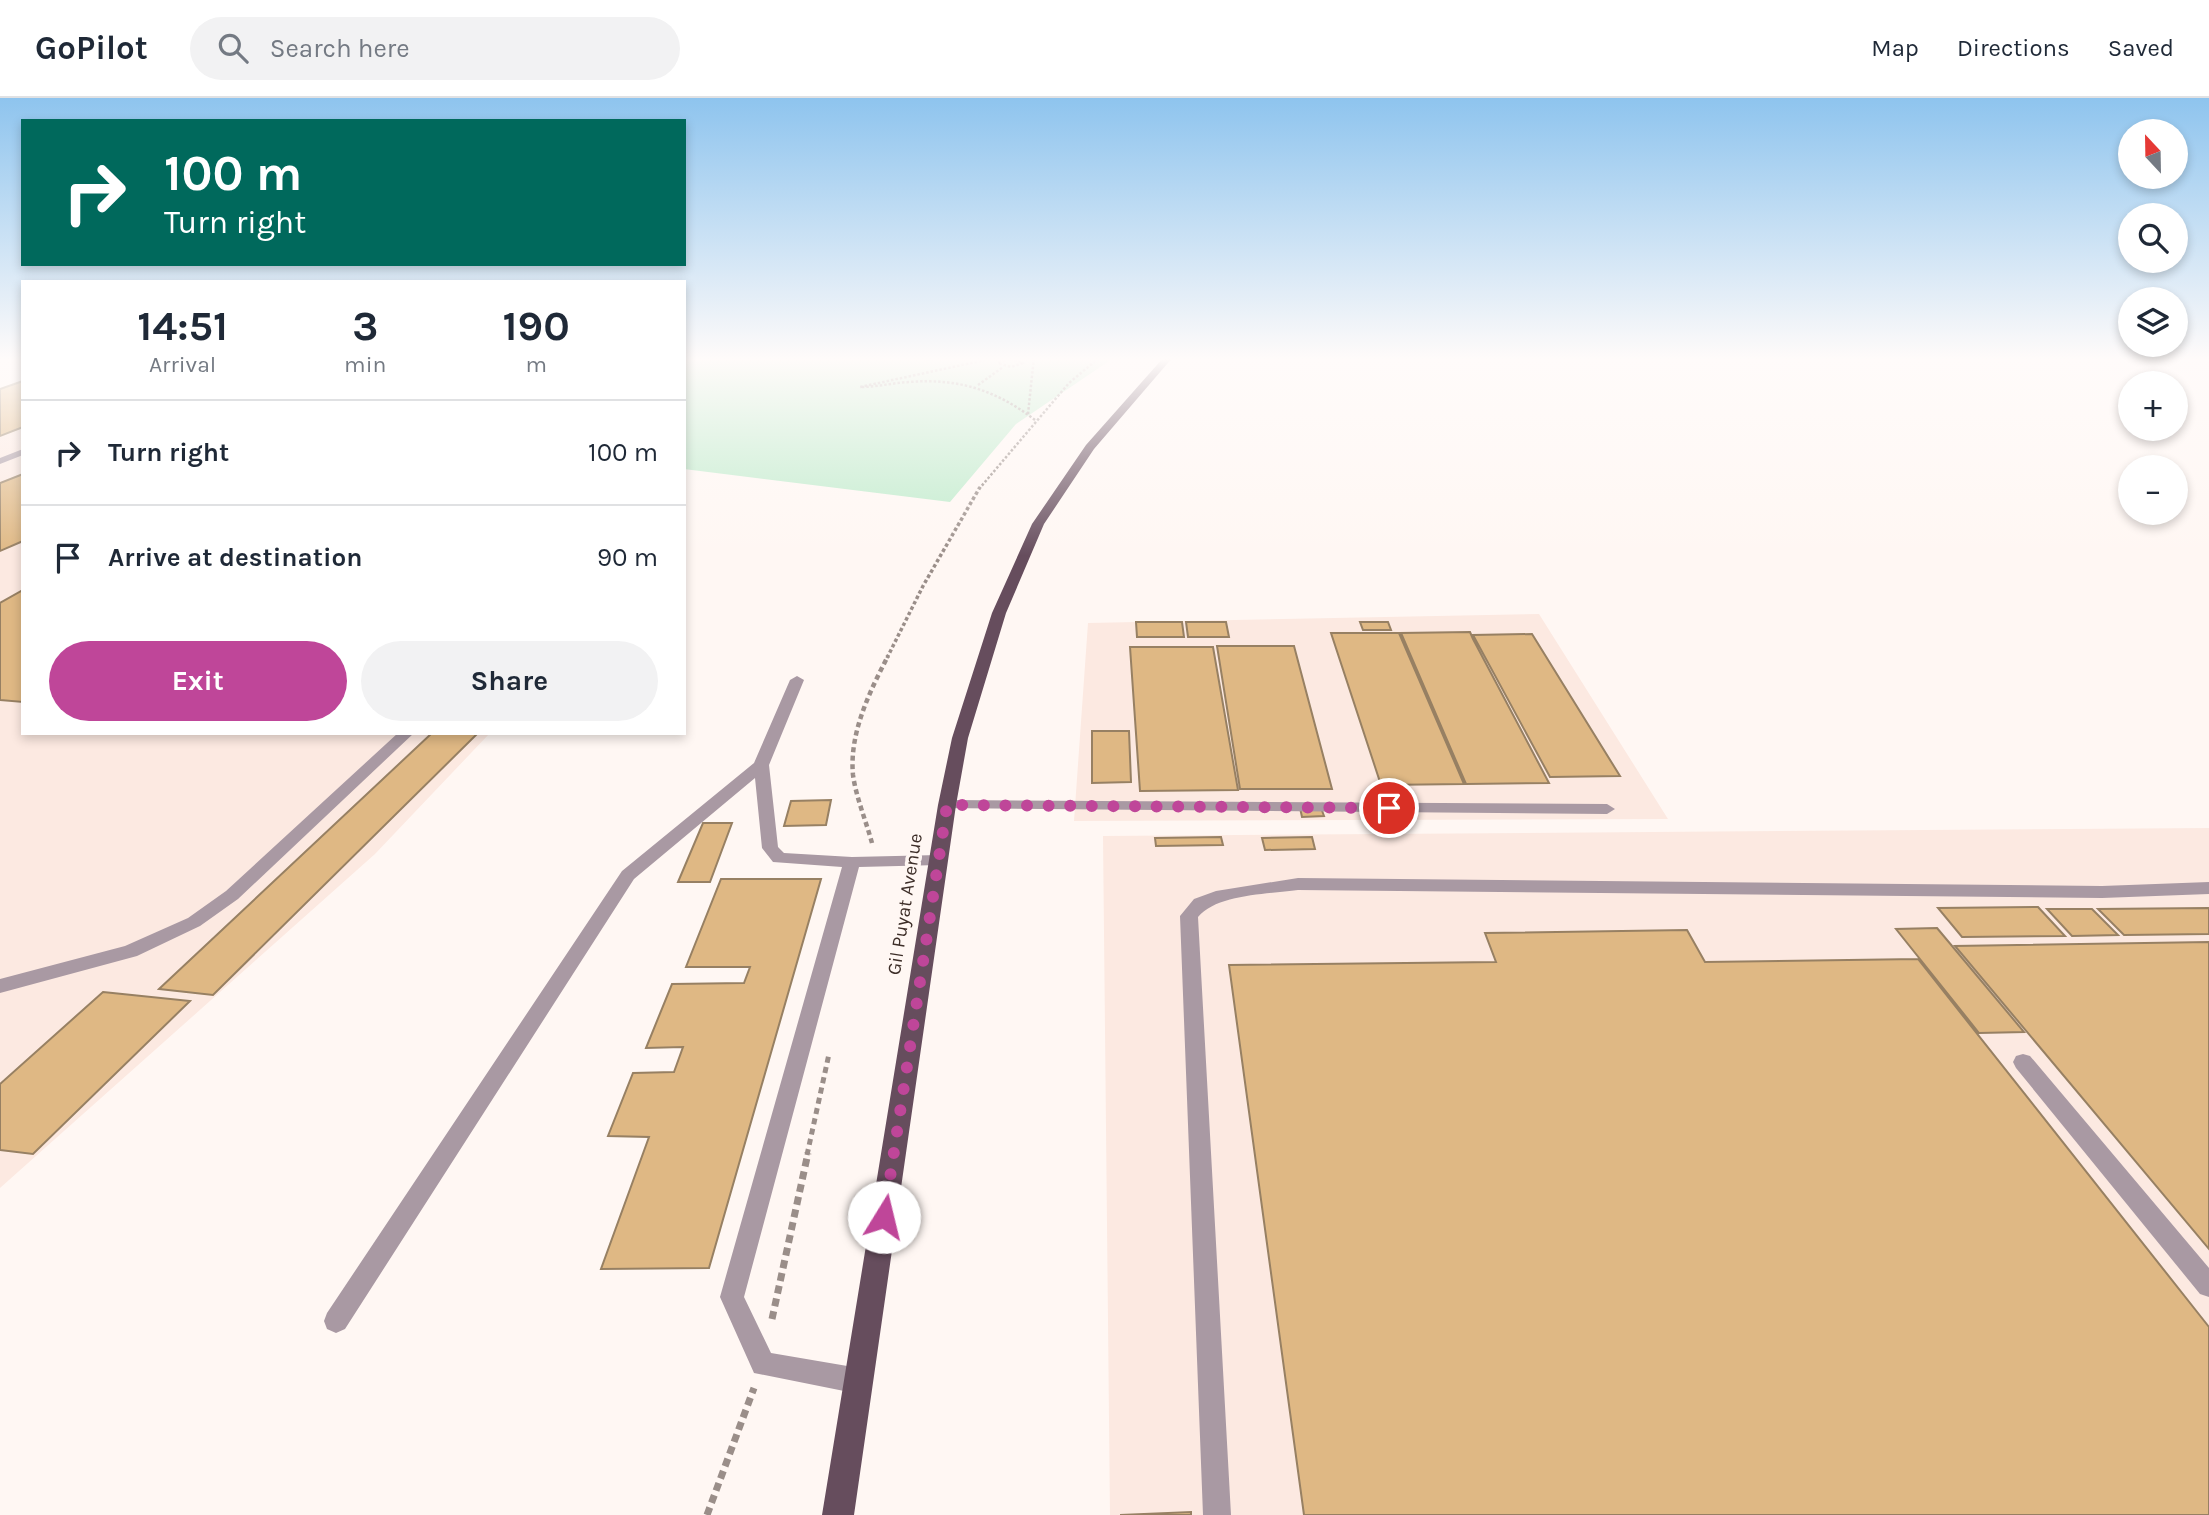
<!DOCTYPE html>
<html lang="en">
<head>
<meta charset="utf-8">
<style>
  :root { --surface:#fff; --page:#f2f2f3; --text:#1f2937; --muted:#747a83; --line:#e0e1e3; --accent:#bf4699 }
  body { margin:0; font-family:Karla,sans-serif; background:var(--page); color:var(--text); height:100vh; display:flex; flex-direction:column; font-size:26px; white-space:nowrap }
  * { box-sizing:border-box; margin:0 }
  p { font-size:23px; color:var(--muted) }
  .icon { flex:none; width:38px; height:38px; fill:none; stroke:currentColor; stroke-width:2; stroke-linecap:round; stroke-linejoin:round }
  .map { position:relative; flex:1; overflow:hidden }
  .sheet { position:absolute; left:21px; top:182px; width:665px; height:455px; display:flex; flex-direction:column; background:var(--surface); border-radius:0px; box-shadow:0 4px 10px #0003 }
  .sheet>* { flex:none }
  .banner { position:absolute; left:21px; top:21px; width:665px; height:147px; border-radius:0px; box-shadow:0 4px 10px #0003; background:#00695c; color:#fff; overflow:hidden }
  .needle { width:46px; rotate:338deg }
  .buttons { position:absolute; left:2118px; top:21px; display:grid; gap:14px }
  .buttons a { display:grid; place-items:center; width:70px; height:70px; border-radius:50%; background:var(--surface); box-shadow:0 4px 10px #0003; font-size:35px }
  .pin { position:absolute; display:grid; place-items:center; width:60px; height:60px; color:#fff; margin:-30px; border:4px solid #fff; border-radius:50%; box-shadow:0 2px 7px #0007 }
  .me { position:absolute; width:77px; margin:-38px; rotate:9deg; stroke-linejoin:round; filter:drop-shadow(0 0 5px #0008) }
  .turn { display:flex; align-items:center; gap:24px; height:147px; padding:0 28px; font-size:32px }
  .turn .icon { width:91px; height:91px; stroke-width:2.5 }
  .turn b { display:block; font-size:49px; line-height:60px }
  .eta { display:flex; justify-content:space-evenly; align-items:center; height:119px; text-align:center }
  .eta b { font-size:42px; font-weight:700; line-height:49px }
  .cta { display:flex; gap:14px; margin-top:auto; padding:14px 28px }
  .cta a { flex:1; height:80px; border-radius:42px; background:var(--accent); color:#fff; font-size:28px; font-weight:700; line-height:80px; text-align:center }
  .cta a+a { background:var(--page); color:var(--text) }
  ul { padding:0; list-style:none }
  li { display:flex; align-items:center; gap:21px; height:105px; padding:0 28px; border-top:2px solid var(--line) }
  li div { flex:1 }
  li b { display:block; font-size:26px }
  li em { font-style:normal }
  header { display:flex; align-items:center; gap:42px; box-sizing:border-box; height:98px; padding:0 35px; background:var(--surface); border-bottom:2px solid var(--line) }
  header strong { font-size:33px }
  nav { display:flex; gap:38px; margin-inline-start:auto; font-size:24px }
  .search { width:490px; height:63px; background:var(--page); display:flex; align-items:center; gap:18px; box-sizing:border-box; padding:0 24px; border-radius:38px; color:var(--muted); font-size:26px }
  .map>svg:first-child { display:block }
</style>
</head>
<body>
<header>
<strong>GoPilot</strong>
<div class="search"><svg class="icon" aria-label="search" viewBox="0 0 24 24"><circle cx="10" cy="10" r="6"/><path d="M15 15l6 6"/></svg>Search here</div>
<nav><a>Map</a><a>Directions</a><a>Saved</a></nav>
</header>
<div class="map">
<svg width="2209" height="1417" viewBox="0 0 2209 1417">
  <rect width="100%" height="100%" fill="#fff7f3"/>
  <path fill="#fce9e1" d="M23,282V635H490L375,756L0,1090V290Z
    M1539,516L1668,721L1074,723L1088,525Z
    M2209,730V1417H1110L1103,738Z"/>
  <path fill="#beebcb" d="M684,259H1115L1016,326L950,404L684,371Z"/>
  <path fill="#dfb884" stroke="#978063" stroke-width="2" d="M23,283V329L0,338V291Z
    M23,376V443L0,453V385Z
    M23,492V604L0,602V505Z
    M1136,524H1182L1184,539H1137Z
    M1186,524H1226L1229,539H1188Z
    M1360,524H1388L1391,532H1363Z
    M1470,534L1473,541L1549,685L1466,686L1401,535Z
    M1331,535H1399L1464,686L1381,687Z
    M1532,536L1620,678L1550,679L1473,537Z
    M1217,548H1294L1332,691H1240Z
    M1130,549H1213L1238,692L1140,693Z
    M1092,633H1129L1131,684L1092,685Z
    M432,635H478L213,897L159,891Z
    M831,702L826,727L784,728L791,703Z
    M1300,710H1321L1324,718L1302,719Z
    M703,725H732L710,784H678Z
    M1221,739L1223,747L1156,748L1155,740Z
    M1312,739L1315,751L1265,752L1262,740Z
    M721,781H821L709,1170L601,1171L649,1039L608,1038L633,975L674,974L683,949L646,950L672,886L744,885L750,869H686Z
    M2038,809L2065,838L1962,839L1938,810Z
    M2209,810V836L2124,837L2098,811Z
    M2047,811H2092L2118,837L2072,838Z
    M1937,830L2024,934L1979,935L1896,831Z
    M1687,832L1705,864L1918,861L2209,1229V1417H1304L1229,867L1496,864L1485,835Z
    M2209,844V1151L1955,848Z
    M103,894L190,903L33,1056L0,1052V986Z
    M1191,1414V1417H1120Z"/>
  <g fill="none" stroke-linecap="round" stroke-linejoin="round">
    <path stroke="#9a8e89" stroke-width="2.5" stroke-dasharray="2.5 2" stroke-linecap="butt" d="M923,259L927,262L940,259
      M999,259L860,289C876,289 892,285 909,284C958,280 996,292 1035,322
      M1010,261L1023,265L1011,269L998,265Z
      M978,287L1003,269
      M1028,316L1034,259
      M979,391L1069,285L1100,259"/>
    <path stroke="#9a8e89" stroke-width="3.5" stroke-dasharray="3.5 2.5" stroke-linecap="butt" d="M887,560L923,488L980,389"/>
    <path stroke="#9a8e89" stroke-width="4.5" stroke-dasharray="5 3.5" stroke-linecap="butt" d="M872,745C866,723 856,699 853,677C849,635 870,593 888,558"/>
    <path stroke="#9a8e89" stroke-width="5" stroke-dasharray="6 4.5" stroke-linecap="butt" d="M807,1057L829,956"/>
    <path stroke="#9a8e89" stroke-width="7" stroke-dasharray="8 5" stroke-linecap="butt" d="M772,1221L808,1055
      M707,1417L754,1290"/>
    <path fill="#a999a3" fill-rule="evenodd" d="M23,351V357L0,366V360Z
      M797,578L804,582L769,667L778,749L784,755L852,759L939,757L947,762L939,767L859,769L744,1199L771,1255L859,1270L868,1274L872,1283L868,1292L859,1296L754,1275L720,1199L842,769L773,764L762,750L755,680L634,781L345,1231L336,1235L327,1231L324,1223L327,1215L622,773L754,665L790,582Z
      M398,635H414L238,801L200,828L137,858L0,895V881L125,848L188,820L226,793Z
      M947,702L1607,706L1615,711L1607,716L941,710L939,707Z
      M1298,780L2102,788L2209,784V796L2102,800L1298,792C1268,796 1217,796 1198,819L1231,1417H1203L1180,818L1194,801L1216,793Z
      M2023,956L2030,958L2209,1170V1199L2200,1196L2016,970L2013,964L2016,958Z"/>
    <path fill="#664d5d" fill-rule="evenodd" d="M1164,259H1173L1094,351L1044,426L1006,515L968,640L956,707L854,1417H822L938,707L952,640L992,515L1032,426L1086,347Z"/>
  </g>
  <linearGradient id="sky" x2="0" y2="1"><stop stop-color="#8ec4ee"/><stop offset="0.57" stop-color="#fffbfa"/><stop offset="1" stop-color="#fffbfa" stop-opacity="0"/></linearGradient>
  <rect width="2209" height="458" fill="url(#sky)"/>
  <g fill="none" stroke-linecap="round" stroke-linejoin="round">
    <path stroke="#bf4699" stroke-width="12" stroke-dasharray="0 21.6" d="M884,1119L947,707L1389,710"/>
  </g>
  <g text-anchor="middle" stroke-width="7" stroke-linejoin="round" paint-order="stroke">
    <g font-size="19" fill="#3d2e28" stroke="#fff7f3">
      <text transform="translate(904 806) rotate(-81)" y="7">Gil Puyat Avenue</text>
    </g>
  </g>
</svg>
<div class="buttons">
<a><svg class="needle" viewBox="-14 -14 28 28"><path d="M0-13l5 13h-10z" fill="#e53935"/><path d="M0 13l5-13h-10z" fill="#747a83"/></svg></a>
<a><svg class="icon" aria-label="search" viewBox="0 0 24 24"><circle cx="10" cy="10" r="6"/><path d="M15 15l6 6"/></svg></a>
<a><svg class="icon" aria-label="layers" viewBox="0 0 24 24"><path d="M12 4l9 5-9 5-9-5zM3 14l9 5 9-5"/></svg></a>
<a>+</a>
<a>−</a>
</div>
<div class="pin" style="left:1389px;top:710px;background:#d93025"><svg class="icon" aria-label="arrive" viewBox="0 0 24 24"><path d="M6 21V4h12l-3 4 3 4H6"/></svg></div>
<svg class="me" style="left:884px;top:1119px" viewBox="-20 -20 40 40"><circle r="19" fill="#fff"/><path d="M0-13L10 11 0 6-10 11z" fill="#bf4699"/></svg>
<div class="banner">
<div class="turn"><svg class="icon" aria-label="right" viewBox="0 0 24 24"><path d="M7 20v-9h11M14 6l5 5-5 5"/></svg><div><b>100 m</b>Turn right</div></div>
</div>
<section class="sheet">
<div class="eta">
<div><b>14:51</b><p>Arrival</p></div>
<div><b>3</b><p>min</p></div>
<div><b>190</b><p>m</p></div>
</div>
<ul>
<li><svg class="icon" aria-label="right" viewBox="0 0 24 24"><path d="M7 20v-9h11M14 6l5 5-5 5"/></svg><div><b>Turn right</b></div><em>100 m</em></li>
<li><svg class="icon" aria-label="arrive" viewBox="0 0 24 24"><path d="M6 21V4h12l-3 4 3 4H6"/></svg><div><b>Arrive at destination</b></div><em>90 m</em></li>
</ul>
<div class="cta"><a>Exit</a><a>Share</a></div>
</section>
</div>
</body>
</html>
